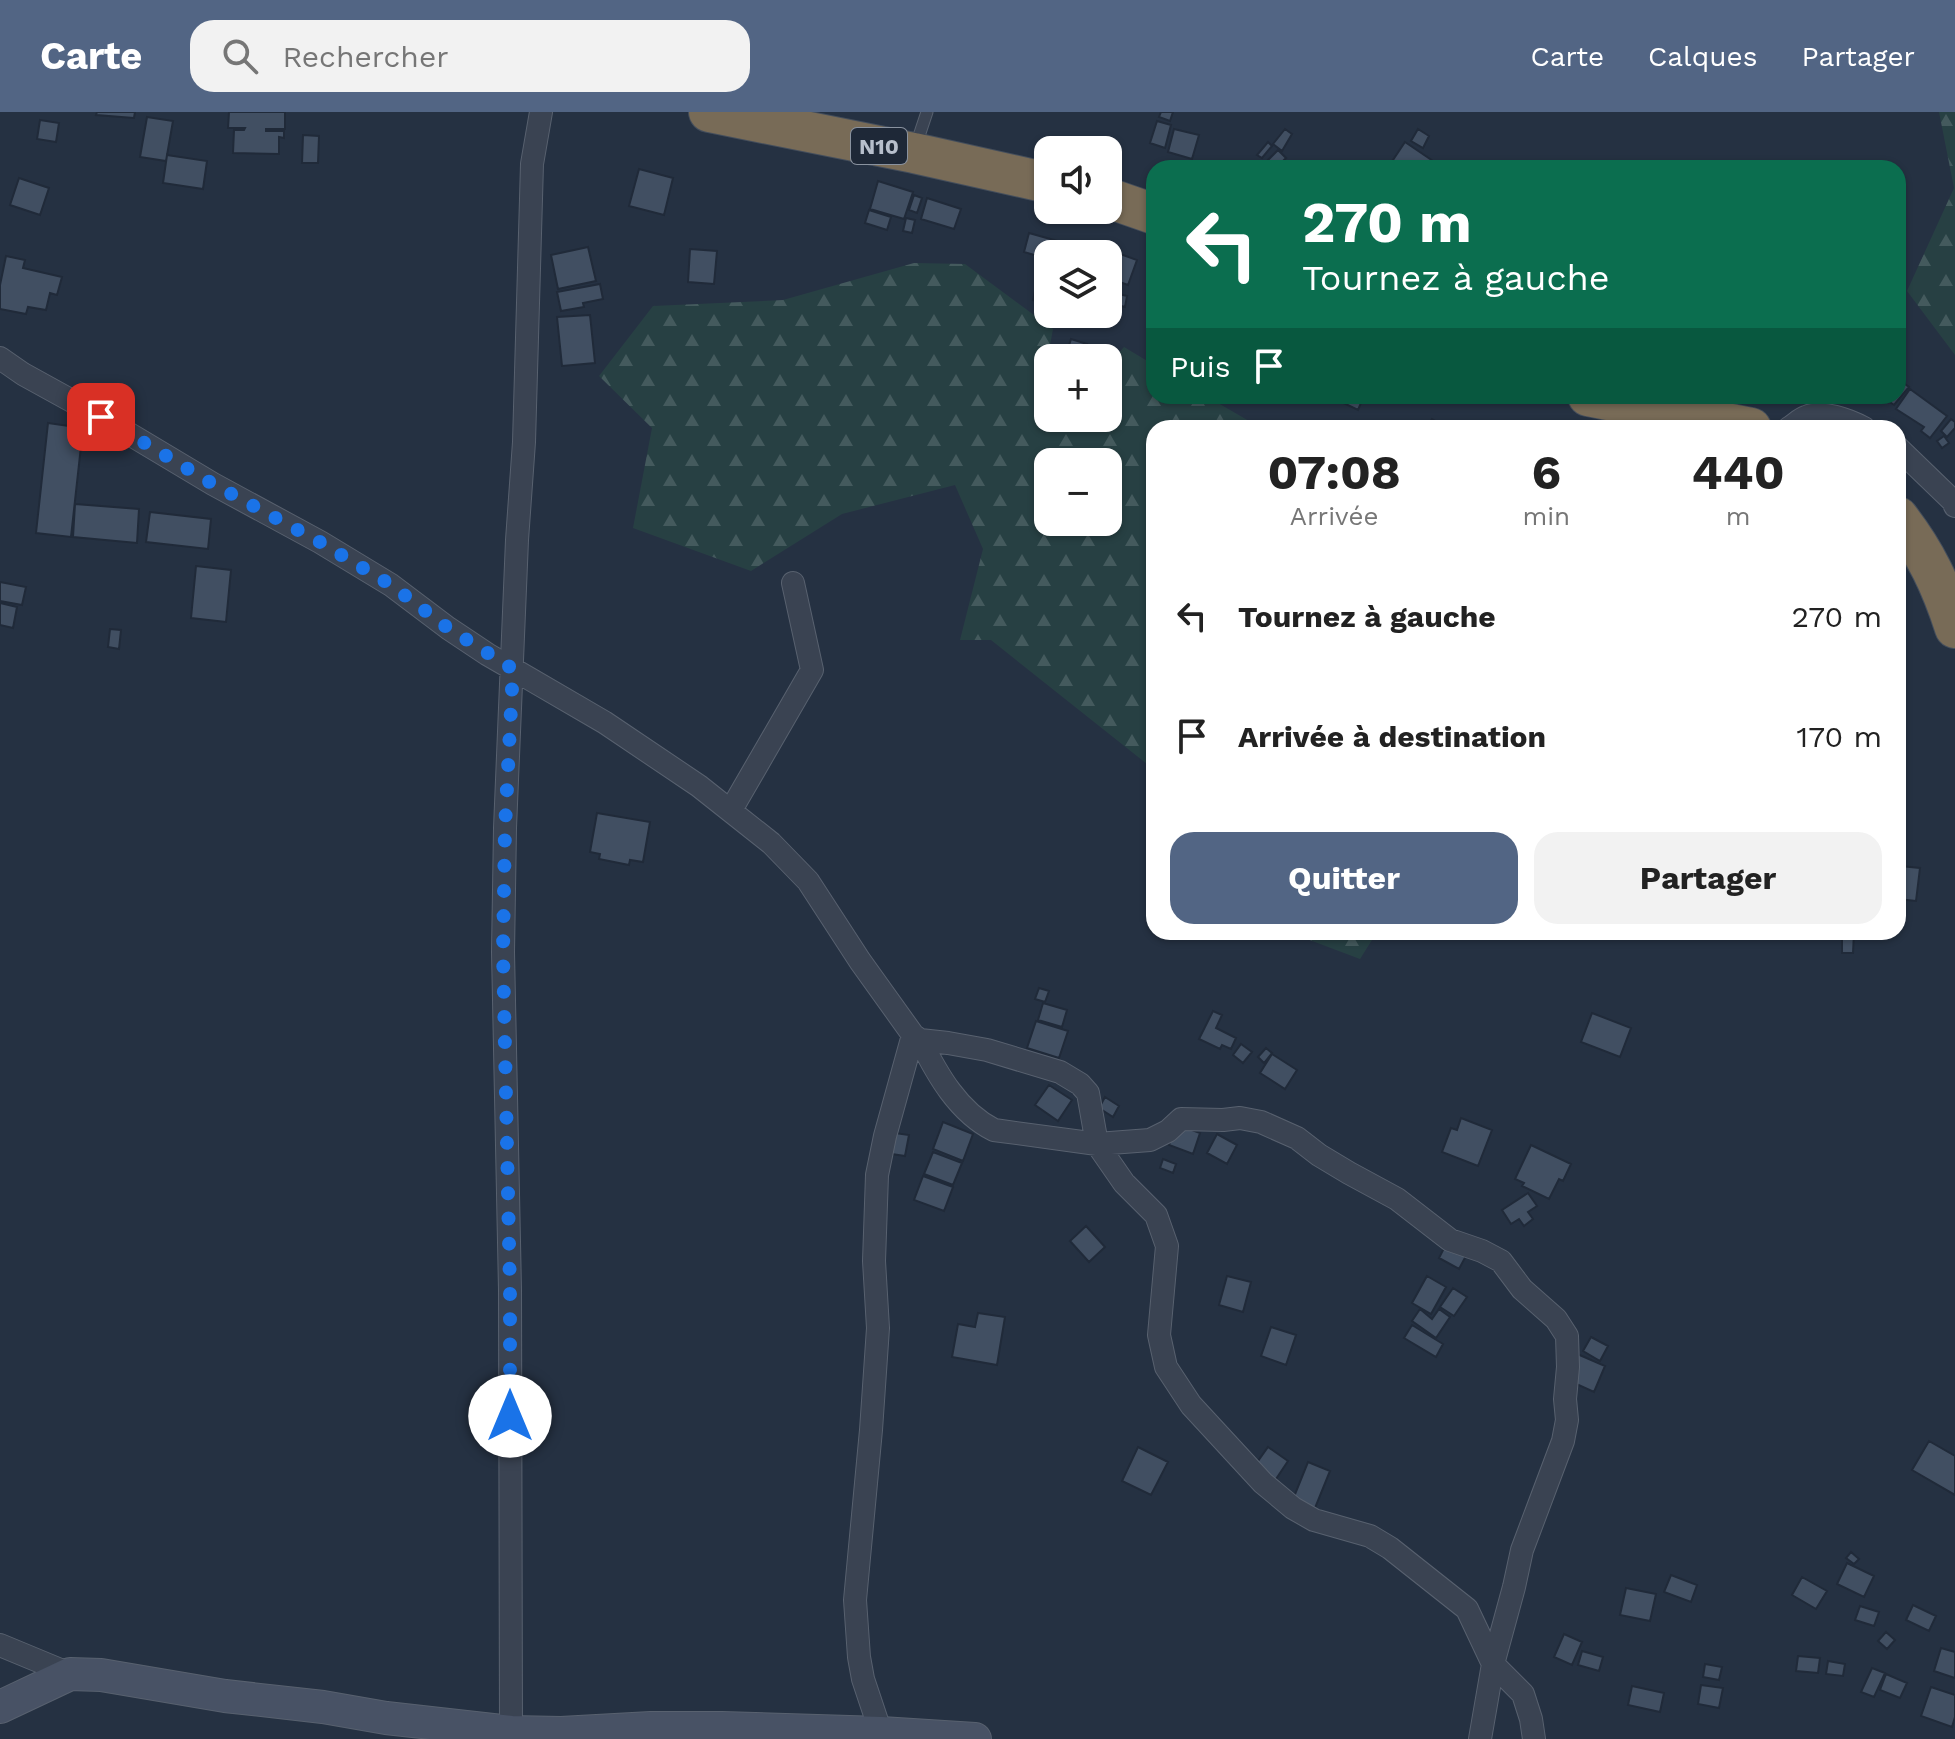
<!DOCTYPE html>
<html lang="fr">
<head>
<meta charset="utf-8">
<style>
  :root { --surface:#fff; --page:#f2f2f2; --text:#222; --muted:#767676; --accent:#526584 }
  body { margin:0; font-family:"Work Sans",sans-serif; background:var(--page); color:var(--text); height:100vh; display:flex; flex-direction:column; font-size:30px; white-space:nowrap }
  * { box-sizing:border-box; margin:0 }
  p { font-size:26px; color:var(--muted) }
  .icon { flex:none; width:44px; height:44px; fill:none; stroke:currentColor; stroke-width:2; stroke-linecap:round; stroke-linejoin:round }
  .map { position:relative; flex:1; overflow:hidden }
  .details { position:absolute; left:1146px; top:308px; width:760px; height:520px; display:flex; flex-direction:column; background:var(--surface); border-radius:24px; box-shadow:0 2px 6px #0004 }
  .details>* { flex:none }
  .banner { position:absolute; left:1146px; top:48px; width:760px; height:244px; border-radius:24px; box-shadow:0 2px 6px #0004; background:#0b6e4f; color:#fff; overflow:hidden }
  .controls { position:absolute; left:1034px; top:24px; display:grid; gap:16px }
  .controls a { display:grid; place-items:center; width:88px; height:88px; border-radius:16px; background:var(--surface); box-shadow:0 2px 6px #0004; font-size:40px }
  .pin { position:absolute; display:grid; place-items:center; width:68px; height:68px; color:#fff; margin:-34px; border-radius:16px; box-shadow:0 4px 12px #0006 }
  .me { position:absolute; width:88px; margin:-44px; rotate:0deg; stroke-linejoin:round; filter:drop-shadow(0 0 6px #0008) }
  .turn { display:flex; align-items:center; gap:28px; height:168px; padding:0 24px; font-size:36px }
  .turn .icon { width:104px; height:104px; stroke-width:2.5 }
  .turn b { display:block; font-size:56px; line-height:68px }
  .then { display:flex; align-items:center; height:76px; padding:0 24px; background:#0003; gap:16px; font-size:30px }
  .eta { display:flex; justify-content:space-evenly; align-items:center; height:136px; text-align:center }
  .eta b { font-size:48px; font-weight:700; line-height:56px }
  .button { display:flex; gap:16px; margin-top:auto; padding:16px 24px }
  .button a { flex:1; height:92px; border-radius:24px; background:var(--accent); color:#fff; font-size:32px; font-weight:700; line-height:92px; text-align:center }
  .button a+a { background:var(--page); color:var(--text) }
  ul { padding:0; list-style:none }
  li { display:flex; align-items:center; gap:24px; height:120px; padding:0 24px }
  li div { flex:1 }
  li b { display:block; font-size:30px }
  li em { font-style:normal }
  header { display:flex; align-items:center; gap:48px; box-sizing:border-box; height:112px; padding:0 40px; background:var(--accent); color:#fff }
  header strong { font-size:38px }
  nav { display:flex; gap:44px; margin-inline-start:auto; font-size:28px }
  .search { width:560px; height:72px; background:var(--page); display:flex; align-items:center; gap:20px; box-sizing:border-box; padding:0 28px; border-radius:24px; color:var(--muted); font-size:30px }
  .map>svg:first-child { display:block }
</style>
</head>
<body>
<header>
<strong>Carte</strong>
<div class="search"><svg class="icon" aria-label="search" viewBox="0 0 24 24"><circle cx="10" cy="10" r="6"/><path d="M15 15l6 6"/></svg>Rechercher</div>
<nav><a>Carte</a><a>Calques</a><a>Partager</a></nav>
</header>
<div class="map">
<svg width="1955" height="1627" viewBox="0 0 1955 1627">
  <defs>
    <pattern id="forest-firs" width="22" height="20" patternUnits="userSpaceOnUse" patternTransform="scale(2)"><rect width="22" height="20" fill="#274043"/><path d="M5 1l3.5 6h-7zM16 11l3.5 6h-7z" fill="#445a5d"/></pattern>
  </defs>
  <rect width="100%" height="100%" fill="#253142"/>
  <path fill="url(#forest-firs)" fill-rule="evenodd" d="M1939,0H1955V243L1907,179L1954,76Z
    M914,151L965,152L1053,217L1048,244L1052,246H1048V306H1108V253L1124,235L1154,253V284H1206L1261,316H1154V659L1152,656L991,528H960L983,437L955,373L842,402L751,459L633,416L652,316L599,264L653,194L783,188ZM1048,350H1108V410H1048Z
    M1297,820H1377L1360,847L1299,824Z"/>
  <path fill="#414f62" stroke="#202a39" stroke-width="2" d="M97,0H135L134,6L96,3Z
    M229,0H285V17H266V19H284V26L279,25V42L233,41L234,18H244L245,16H228Z
    M1161,0H1173L1170,9L1159,5Z
    M147,5L173,9L166,49L140,45Z
    M40,8L59,11L56,30L37,27Z
    M1157,9L1171,13L1165,36L1150,31Z
    M1174,17L1199,23L1192,47L1168,40Z
    M1285,17L1292,22L1282,39L1273,32Z
    M1418,17L1429,24L1423,36L1411,29Z
    M303,23L319,24L318,51H302Z
    M1268,30L1272,34L1262,46L1257,43Z
    M1405,30L1433,49L1428,56H1398L1391,51Z
    M1278,38L1286,46L1276,56L1273,53L1271,56H1264L1262,54Z
    M167,43L207,49L203,77L163,71Z
    M639,57L673,66L664,103L629,94Z
    M19,66L49,76L40,103L10,93Z
    M878,69L913,80L904,107L870,97Z
    M914,83L922,86L917,101L909,98Z
    M927,86L961,97L954,117L921,107Z
    M869,98L891,105L887,118L865,111Z
    M906,106L915,108L912,121L903,119Z
    M1029,121L1061,130L1057,142H1048V147L1024,140Z
    M1082,134L1084,142H1075L1073,136Z
    M588,135L596,169L558,177L551,143Z
    M690,137L717,139L714,172L688,170Z
    M1109,138L1137,148L1128,173L1108,166Z
    M6,144L25,148L23,156L62,165L57,183L50,181L46,198L28,195L26,202L0,197V173Z
    M1038,166L1048,169V192L1033,188Z
    M600,172L603,187L583,191L584,195L561,199L557,180Z
    M1111,180L1127,184L1125,195L1109,191Z
    M590,203L595,251L562,254L557,205Z
    M1071,227L1087,232L1083,246H1065Z
    M1898,267L1909,275L1894,293L1884,286L1898,284Z
    M1910,277L1947,304L1930,326L1921,319L1924,315L1896,297Z
    M1329,284H1364L1358,298Z
    M1432,307L1447,316H1426Z
    M1951,307L1955,310V316L1947,325L1941,319Z
    M48,311L83,316L71,425L36,421Z
    M1944,324L1949,331L1942,336L1937,329Z
    M75,392L139,397L137,431L73,425Z
    M150,400L211,407L208,437L146,430Z
    M196,454L231,458L226,510L191,506Z
    M0,470L26,475L22,493L0,489Z
    M0,491L17,495L13,516L0,513Z
    M110,517L121,518L119,537L108,535Z
    M597,701L650,710L643,750L630,748L629,753L599,747L600,742L590,740Z
    M1900,754L1920,756L1916,789L1898,787Z
    M1842,820H1854L1853,841H1842Z
    M1039,876L1049,879L1045,890L1035,887Z
    M1043,891L1067,898L1062,915L1038,908Z
    M1213,899L1222,903L1216,916L1236,926L1231,937L1222,933L1220,937L1199,927Z
    M1592,901L1631,916L1620,945L1581,930Z
    M1036,909L1068,919L1059,946L1027,936Z
    M1241,932L1252,940L1243,951L1233,943Z
    M1266,936L1272,941L1264,951L1258,945Z
    M1272,942L1297,958L1285,977L1260,961Z
    M1049,973L1072,988L1058,1009L1035,993Z
    M1105,985L1119,994L1113,1005L1099,996Z
    M1461,1006L1492,1018L1478,1054L1442,1040L1451,1016L1457,1018Z
    M943,1010L973,1022L963,1049L933,1037Z
    M1176,1012L1200,1021L1193,1042L1169,1033Z
    M888,1020L909,1023L905,1044L885,1041Z
    M1217,1022L1237,1033L1227,1052L1207,1041Z
    M1531,1033L1571,1052L1563,1069L1559,1067L1549,1087L1522,1074L1524,1071L1515,1067Z
    M933,1040L962,1051L953,1073L924,1062Z
    M1163,1047L1176,1052L1173,1061L1160,1056Z
    M923,1064L953,1075L944,1099L914,1088Z
    M1528,1081L1537,1094L1528,1100L1533,1107L1524,1114L1519,1107L1511,1112L1502,1098Z
    M1086,1114L1105,1135L1089,1150L1070,1129Z
    M1446,1132L1467,1142L1459,1157L1439,1146Z
    M1227,1164L1251,1170L1243,1200L1219,1193Z
    M1427,1164L1446,1175L1431,1202L1412,1191Z
    M1453,1176L1467,1185L1454,1204L1440,1195Z
    M1420,1197L1432,1207L1439,1197L1450,1205L1436,1226L1412,1209Z
    M978,1201L1005,1205L997,1253L952,1245L958,1212L975,1215Z
    M1412,1213L1443,1232L1436,1245L1404,1226Z
    M1271,1215L1296,1223L1286,1253L1261,1244Z
    M1591,1225L1608,1234L1600,1249L1583,1239Z
    M1575,1241L1605,1254L1594,1280L1563,1266Z
    M1929,1329L1955,1344V1383L1912,1358Z
    M1138,1335L1168,1350L1151,1383L1122,1369Z
    M1268,1335L1288,1349L1272,1373L1251,1359Z
    M1308,1350L1330,1359L1313,1401L1291,1392Z
    M1851,1440L1859,1447L1854,1452L1846,1446Z
    M1847,1451L1874,1464L1864,1485L1837,1472Z
    M1671,1463L1697,1473L1691,1490L1664,1480Z
    M1802,1465L1827,1479L1816,1497L1792,1483Z
    M1626,1476L1656,1482L1650,1509L1620,1503Z
    M1913,1493L1936,1504L1929,1519L1906,1508Z
    M1860,1494L1879,1500L1874,1514L1855,1508Z
    M1886,1520L1895,1528L1887,1537L1878,1529Z
    M1564,1522L1582,1530L1572,1553L1554,1545Z
    M1941,1536L1955,1540V1566L1934,1559Z
    M1582,1539L1603,1545L1599,1559L1578,1553Z
    M1798,1544L1820,1546L1818,1561L1796,1559Z
    M1828,1549L1845,1552L1843,1564L1826,1562Z
    M1705,1552L1722,1555L1719,1568L1703,1565Z
    M1872,1556L1885,1561L1874,1585L1861,1580Z
    M1886,1562L1907,1571L1900,1586L1880,1578Z
    M1701,1573L1723,1576L1719,1596L1698,1592Z
    M1632,1574L1664,1581L1660,1600L1628,1593Z
    M1931,1575L1955,1583V1605L1952,1615L1921,1604Z"/>
  <g fill="none" stroke-linecap="round" stroke-linejoin="round">
    <defs>
      <path id="lane" d="M916,33L927,0"/>
      <path id="street" d="M0,246L23,262L101,305L213,372L320,430L391,473L448,516L487,542L604,610L699,674L771,731L808,769L860,849L913,923L920,928L948,931L987,938L1060,960L1080,972L1088,981L1097,1032L1124,1071L1156,1103L1167,1134L1159,1223L1166,1255L1191,1293L1263,1371L1293,1396L1314,1408L1370,1424L1390,1436L1467,1497L1493,1552L1523,1582L1531,1607L1534,1627
        M1789,316C1794,313 1800,307 1806,305C1823,298 1849,308 1864,316
        M1898,336L1953,389L1955,394
        M731,698L812,558L793,471
        M920,928C937,962 958,1000 994,1018L1097,1032L1150,1028L1168,1019L1181,1007L1223,1008L1240,1006L1261,1010L1297,1026L1319,1043L1349,1061L1397,1087L1450,1128L1482,1139L1501,1149L1522,1177L1556,1207L1567,1224L1568,1255L1565,1287L1567,1308L1563,1329L1522,1438L1514,1475L1493,1552L1480,1627
        M0,1533L70,1562
        M511,1620L510,1178L503,840L505,716L517,428L524,330L532,52L541,0
        M881,1621L863,1567L859,1545L855,1488L871,1318L878,1216L874,1149L877,1063L885,1024L913,923"/>
      <path id="secondary" d="M0,1595L70,1562L101,1563L225,1584L323,1595L386,1606L511,1620L561,1621L651,1616H722L881,1621L975,1627"/>
      <path id="highway" d="M709,0L914,41L1048,71
        M1108,86L1154,102
        M1588,284L1751,316
        M1898,405C1926,441 1941,473 1955,516"/>
    </defs>
    <use href="#lane" stroke="#58616f" stroke-width="13"/>
    <use href="#street" stroke="#58616f" stroke-width="24"/>
    <use href="#secondary" stroke="#58616f" stroke-width="34"/>
    <use href="#highway" stroke="#444e5c" stroke-width="42"/>
    <use href="#lane" stroke="#3a4352" stroke-width="11"/>
    <use href="#street" stroke="#3a4352" stroke-width="22"/>
    <use href="#secondary" stroke="#485265" stroke-width="32"/>
    <use href="#highway" stroke="#786b57" stroke-width="40"/>
  </g>
  <g fill="none" stroke-linecap="round" stroke-linejoin="round">
    <path stroke="#1a73e8" stroke-width="14" stroke-dasharray="0 25.2" d="M101,305L213,372L320,430L391,473L448,516L513,557L505,716L503,840L510,1178V1304"/>
  </g>
  <g text-anchor="middle" stroke-width="6" stroke-linejoin="round" paint-order="stroke">
    <rect fill="#1e2837" stroke="#89929f" stroke-width="2" x="851" y="16" width="56" height="36" rx="6"/>
    <g font-size="22" font-weight="bold" fill="#b7bfcc">
      <text x="879" y="42">N10</text>
    </g>
  </g>
</svg>
<div class="controls">
<a><svg class="icon" aria-label="sound" viewBox="0 0 24 24"><path d="M4 9h4l5-4v14l-5-4H4zM17 9q2 3 0 6"/></svg></a>
<a><svg class="icon" aria-label="layers" viewBox="0 0 24 24"><path d="M12 4l9 5-9 5-9-5zM3 14l9 5 9-5"/></svg></a>
<a>+</a>
<a>−</a>
</div>
<div class="pin" style="left:101px;top:305px;background:#d93025"><svg class="icon" aria-label="arrive" viewBox="0 0 24 24"><path d="M6 21V4h12l-3 4 3 4H6"/></svg></div>
<svg class="me" style="left:510px;top:1304px" viewBox="-20 -20 40 40"><circle r="19" fill="#fff"/><path d="M0-13L10 11 0 6-10 11z" fill="#1a73e8"/></svg>
<div class="banner">
<div class="turn"><svg class="icon" aria-label="left" viewBox="0 0 24 24"><path d="M17 20v-9H6M10 6l-5 5 5 5"/></svg><div><b>270 m</b>Tournez à gauche</div></div>
<div class="then">Puis<svg class="icon" aria-label="arrive" viewBox="0 0 24 24"><path d="M6 21V4h12l-3 4 3 4H6"/></svg></div>
</div>
<section class="details">
<div class="eta">
<div><b>07:08</b><p>Arrivée</p></div>
<div><b>6</b><p>min</p></div>
<div><b>440</b><p>m</p></div>
</div>
<ul>
<li><svg class="icon" aria-label="left" viewBox="0 0 24 24"><path d="M17 20v-9H6M10 6l-5 5 5 5"/></svg><div><b>Tournez à gauche</b></div><em>270 m</em></li>
<li><svg class="icon" aria-label="arrive" viewBox="0 0 24 24"><path d="M6 21V4h12l-3 4 3 4H6"/></svg><div><b>Arrivée à destination</b></div><em>170 m</em></li>
</ul>
<div class="button"><a>Quitter</a><a>Partager</a></div>
</section>
</div>
</body>
</html>
